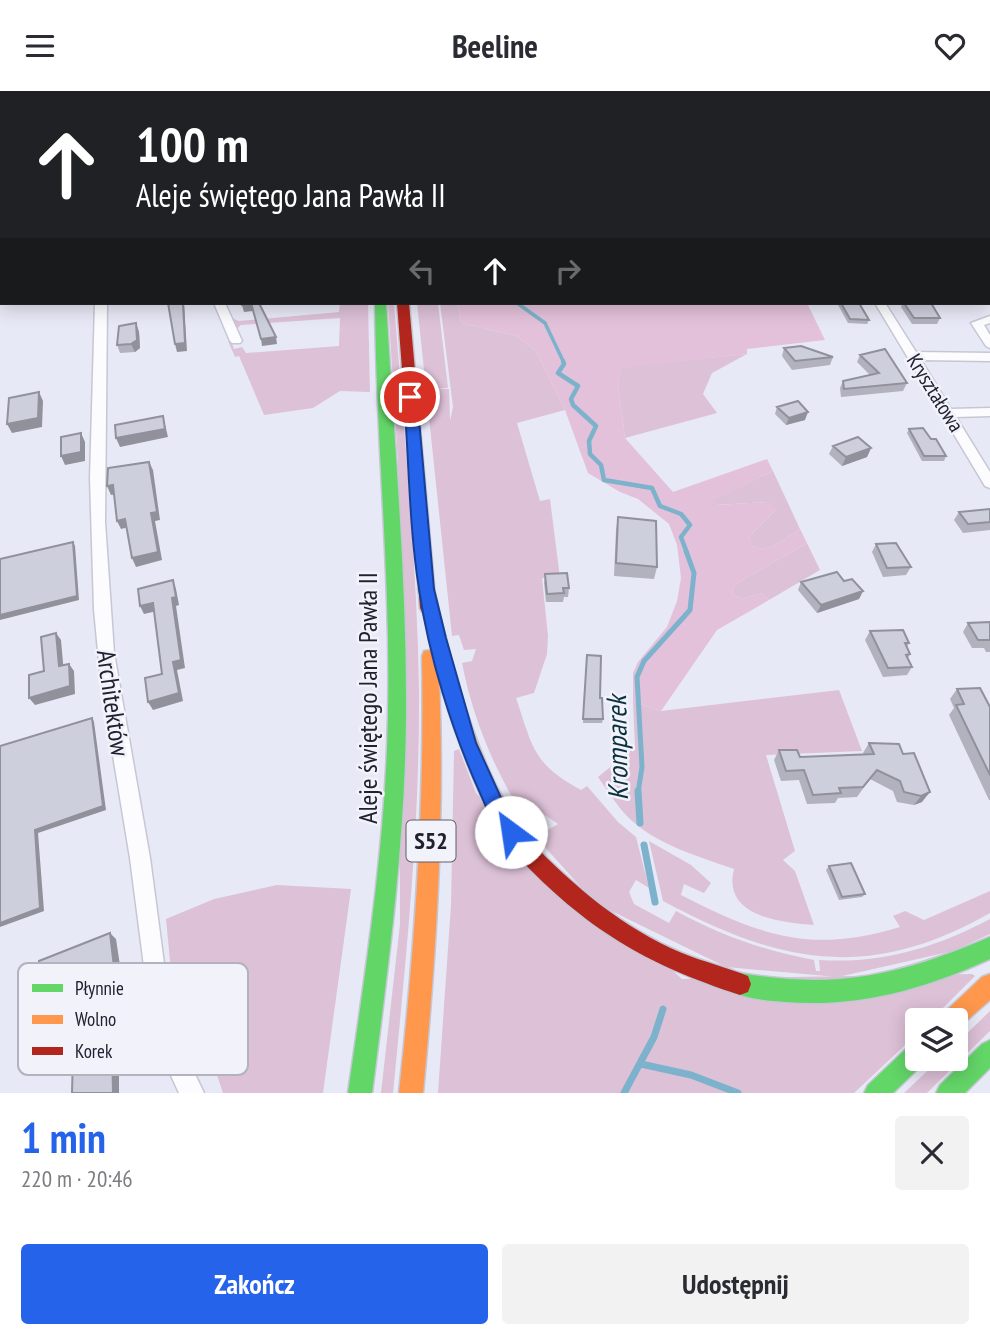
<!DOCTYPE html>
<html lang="pl">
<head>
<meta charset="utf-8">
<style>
  :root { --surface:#fff; --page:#f2f2f3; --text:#2b2b33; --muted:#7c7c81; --accent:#2563eb }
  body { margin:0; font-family:"PT Sans Narrow",sans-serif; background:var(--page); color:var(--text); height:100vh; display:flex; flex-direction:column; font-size:26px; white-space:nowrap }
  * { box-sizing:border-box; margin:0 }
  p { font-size:23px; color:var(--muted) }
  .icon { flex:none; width:38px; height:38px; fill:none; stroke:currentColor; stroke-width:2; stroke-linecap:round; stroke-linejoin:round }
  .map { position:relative; height:1002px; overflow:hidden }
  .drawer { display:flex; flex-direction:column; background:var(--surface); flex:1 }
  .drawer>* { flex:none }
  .hud { position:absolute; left:0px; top:0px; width:990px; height:214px; box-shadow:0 4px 18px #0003; background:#202124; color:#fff; overflow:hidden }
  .tools { position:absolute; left:905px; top:917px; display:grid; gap:14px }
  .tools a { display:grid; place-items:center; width:63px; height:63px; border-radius:7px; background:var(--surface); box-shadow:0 4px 18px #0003; font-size:35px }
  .pin { position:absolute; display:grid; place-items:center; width:60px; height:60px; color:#fff; margin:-30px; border:4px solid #fff; border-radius:50%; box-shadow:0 2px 7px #0007 }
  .me { position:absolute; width:77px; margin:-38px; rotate:329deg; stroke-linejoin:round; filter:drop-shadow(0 0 5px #0008) }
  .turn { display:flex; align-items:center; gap:24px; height:147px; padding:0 21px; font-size:32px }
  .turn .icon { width:91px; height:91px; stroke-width:2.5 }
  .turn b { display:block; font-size:49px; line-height:60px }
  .lanes { display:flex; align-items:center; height:66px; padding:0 21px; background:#0003; justify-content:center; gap:35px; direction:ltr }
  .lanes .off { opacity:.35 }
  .round { display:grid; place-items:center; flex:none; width:74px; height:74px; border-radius:7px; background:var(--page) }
  .head { display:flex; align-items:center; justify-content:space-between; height:119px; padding:0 21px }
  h1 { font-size:42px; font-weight:600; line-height:52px; color:var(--accent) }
  .primary-button { display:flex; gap:14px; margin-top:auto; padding:14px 21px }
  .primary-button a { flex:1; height:80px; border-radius:7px; background:var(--accent); color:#fff; font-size:28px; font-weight:600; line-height:80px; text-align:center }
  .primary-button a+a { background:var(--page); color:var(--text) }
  header { display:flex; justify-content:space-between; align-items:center; height:91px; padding:0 21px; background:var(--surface); font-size:32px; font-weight:600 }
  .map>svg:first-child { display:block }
</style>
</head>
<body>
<header><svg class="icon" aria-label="menu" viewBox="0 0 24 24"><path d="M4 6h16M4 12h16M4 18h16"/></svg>Beeline<svg class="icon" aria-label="heart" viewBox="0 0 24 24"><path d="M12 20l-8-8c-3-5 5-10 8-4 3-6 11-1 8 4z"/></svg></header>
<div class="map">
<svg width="990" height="1002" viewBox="0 0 990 1002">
  <rect width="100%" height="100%" fill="#e8e9f6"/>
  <path fill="#ddc1d7" d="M340,212H368L370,301L340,300L313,317L264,324L239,265L235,266L228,250H231L234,258L242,256L246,262L339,255L340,227L241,234L235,239L229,226L239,230L339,221Z
    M388,212H394C404,340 417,470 419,599C420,734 406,868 393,1002H381L400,833L398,370Z
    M417,212H438L448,297L430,298H449L450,330L453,316L440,212H457L461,232L517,245L536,260L565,319L517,332L540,410L550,408L560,487H542L548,545L547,563L534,602L516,607C533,657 533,673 581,699L587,695L618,731L636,746L649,797L636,789L629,801L634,813L669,832L676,820C720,844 765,860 814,869L816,880H820L819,869C882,873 935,857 990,828V843L953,860L838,886L726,876L595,812L536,746L558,733L542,722L524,726C494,678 473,628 462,572L472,570L476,558L464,559L459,544L452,545Z
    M747,263L712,282L703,303L717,322L625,347L618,292L621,276Z
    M773,380L800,438C785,447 770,463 752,455L749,446L775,420L768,411L714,414L710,410Z
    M807,452L820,479L769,509L762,502L741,508L732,503L734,494Z
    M839,599L862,660L766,664L795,760L783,769L795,780L814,834C780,831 722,826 734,778C700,766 658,754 631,729C618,717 608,700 598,686L635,656L633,611L661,620Z
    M459,658L476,702L682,888L972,883L975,885L931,929H917V943L854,1002H438L451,814L454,660Z
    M649,750L691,774L711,792L704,802L684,793L681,804C761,845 811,863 900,836L893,825L905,820L924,829L990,800V822C869,891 780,873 663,810Z
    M277,794L351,798L323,1002H223L212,969L195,942L181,910L171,880L166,828L214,808Z
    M990,920V940L927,1002H904L940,968H956V953Z"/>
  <path fill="#e3c1da" d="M457,212H807L825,249L747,258V263L621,277L618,292L625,347L673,401L767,368L773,380L711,410L715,414L768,411L775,415V420L749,446L752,455C770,463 785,447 800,438L807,452L734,494L732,503L741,508L762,502L769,509L717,539L661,620L633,611V582L638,571L667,536L677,510L681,487L677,454L669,433L638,408L620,401L588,382L565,319L536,260L517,245L461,232Z"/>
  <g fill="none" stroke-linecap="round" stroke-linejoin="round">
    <path stroke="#7cb2cb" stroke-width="3.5" d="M517,212L545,232L564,272"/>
    <path stroke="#7cb2cb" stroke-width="4.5" d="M563,270L564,273L558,282L578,295L571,308L573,314L596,335L589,350L590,363L601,374L604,389L652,397L660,415L681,423L690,434L681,446L687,462"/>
    <path stroke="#7cb2cb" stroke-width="5" d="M638,702L642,676L637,586L644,570L690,519L694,482L686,460"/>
    <path stroke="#7cb2cb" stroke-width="7" d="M638,700L640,732
      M644,754L655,811
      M641,973L691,984L738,1002
      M624,1002L654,946L663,918"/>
    <defs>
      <path id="street" d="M138,0H146L137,2Z
        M757,0H765L766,2H758Z
        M892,0H900L901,2H893Z
        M989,97H990V103H989Z
        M0,174H2L0,181Z
        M95,212H107L105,431L114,562L150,767L168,903L181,954L204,1002H179L157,954L151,929L130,767L101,592L94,518L90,387Z
        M214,212H225L242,250L240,252H232L230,250Z
        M875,212H885L916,261L990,262V270L921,269L951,318L990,317V325L956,326L990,381V397L985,395Z
        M990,225V232L984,234L990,244V257L986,255L971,232Z"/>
      <path id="fast" d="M379,0H387L388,2H380Z
        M971,0H990V4L989,2Z
        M375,212H386C394,350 407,488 406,626C405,752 388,877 372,1002H348C366,877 386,751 388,624C391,486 376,349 375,212Z
        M990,846V868C925,898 858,917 785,911C768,910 748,908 732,901L729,893L732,885L740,882C838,899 900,884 990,846Z
        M990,949V977L965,1002H936L940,994L982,953Z
        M917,951V968H927L925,971L893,1002H864L868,994L909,955Z"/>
      <path id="slow" d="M426,492L434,498C449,563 465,628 493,688C504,713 523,734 534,758L531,765L524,768C492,755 448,623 439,588C445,726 436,864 423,1002H399C415,856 425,712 422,565L424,560L432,559L418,498Z
        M990,883V909L956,939V929H942L945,921L982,886Z"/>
      <path id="jam" d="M397,212H409L436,517L434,521H422L420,517Z
        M524,748L531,751C576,797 623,837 682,862C704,871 726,876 748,885L751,893L748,901L740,904C645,873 586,838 517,765L514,758L517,751Z"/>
    </defs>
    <use href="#street" stroke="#c6c7d4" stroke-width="3"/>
    <use href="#fast" stroke="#c6c7d4" stroke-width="3"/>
    <use href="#slow" stroke="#c6c7d4" stroke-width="3"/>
    <use href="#jam" stroke="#c6c7d4" stroke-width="3"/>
    <use href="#street" fill="#fcfcfe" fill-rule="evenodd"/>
    <use href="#fast" fill="#63d668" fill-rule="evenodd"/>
    <use href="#slow" fill="#ff974d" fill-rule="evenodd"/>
    <use href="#jam" fill="#b3261e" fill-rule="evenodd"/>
  </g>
  <path fill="#b1b2be" d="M722,0H744L746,2H731Z
    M837,212H859L869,229L867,233L848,232Z
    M902,212H931L940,227L937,233H912L901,216Z
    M136,232L139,241L140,257L135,261L120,262L117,254Z
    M784,257L833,266L830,274L792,279L782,265Z
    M860,264L907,292L903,300L841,306L840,297L843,290L870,284L857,271Z
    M777,316L805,329L786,334L775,323Z
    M909,338L931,348L946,365L944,370H922L907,342Z
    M833,355L871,357L867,366L842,375L829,363Z
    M990,418V439L963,442L954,429L959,421Z
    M618,426L657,476L654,488L614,485L616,439Z
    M876,453L911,476L906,484L883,486L872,461Z
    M545,483L569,497L568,506H564L563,511H546L544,492Z
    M801,491L863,500L859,508L817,522L798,499Z
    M990,531V561H986L984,557H972L963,541L968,532Z
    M870,540L909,552L907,556L910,563L908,567L912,576L907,584L883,586L865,549Z
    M587,564L603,628L602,632H583Z
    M957,598L990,616V709H989L949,624L954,617L950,608Z
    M869,652L903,663L914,662L922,711L914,714L897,711L893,700L870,688L857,706L838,707L835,712L807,713L799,689L781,690L774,669L779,659L800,666L864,663L863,662Z
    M829,775L865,803L862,806L839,809L826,779Z"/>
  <path fill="#90919b" d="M183,212H184L187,260L177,261L175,253Z
    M251,212L253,220L244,221L242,214Z
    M136,232L139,241L140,257L135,261L131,253Z
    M276,246L277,253L262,255L261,248Z
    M39,301L43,310L42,336L12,342L7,333Z
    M808,321L805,329L786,334L789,327Z
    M163,325L168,346L120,356L116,347Z
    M81,342L85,351V370L65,374L61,365Z
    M871,357L867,366L842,375L846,366Z
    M149,371L153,379L160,429L155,430L162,469L136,476L132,467L151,422Z
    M113,394L117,403L111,404L107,395Z
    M125,428L129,436L121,438L117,430Z
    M73,451L75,455L79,509L0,529V524Z
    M173,489L176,498L179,514L176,515L185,577L177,579L183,610L153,619L148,611L173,571L172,507Z
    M863,500L859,508L817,522L821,514Z
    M153,512L157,520L144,523L140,515Z
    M56,542L61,549L64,583L59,575Z
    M69,573L74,580L75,603L35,614L29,607Z
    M92,627L94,631L106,719L38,742L44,820L0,836V832L35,739Z
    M930,701L922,711L914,714L921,705Z
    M110,842L116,848L121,881L49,910L41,904Z
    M112,952L119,957V1002H113Z"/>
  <path fill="#cecfdd" stroke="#90919b" stroke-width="2" d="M0,0H22L21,2H2V13H0Z
    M151,0H170V2H151Z
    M782,0H818L820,2H783Z
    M910,0H930V2H910Z
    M2,62V88L0,89V63Z
    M989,63L990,64V86H989Z
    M989,146L990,147V179H989Z
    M168,212H183L185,252L175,253Z
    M241,212H259L276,246L261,248L251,212L242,214Z
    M841,212H859L869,229L850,228Z
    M904,212H931L940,227H914Z
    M136,232L137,249L131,253L117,254L119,235Z
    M801,255L833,266L795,270L784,257Z
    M885,258L907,292L844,298L843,290L879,282L860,264Z
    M39,301L38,327L7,333L9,307Z
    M798,310L808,321L789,327L777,316Z
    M163,325L165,338L116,347L115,334Z
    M923,337L931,348H936L946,365H924L909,338Z
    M81,342V361L61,365V346Z
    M858,346L871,357L846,366L833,355Z
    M149,371L157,421L151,422L158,461L132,467L125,428L117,430L113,394L107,395L108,377Z
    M990,418V431L968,433L959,421Z
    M618,426L656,430L657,476L616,472Z
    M73,451L77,505L0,524V468Z
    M896,452L911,476L887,477L876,453Z
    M837,481L844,490L852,488L863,500L821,514L801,491Z
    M567,482L569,497H563L564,502L547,503L545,483Z
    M173,489L176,506L172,507L181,569L173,571L179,602L148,611L145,587L162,583L153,512L140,515L138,498Z
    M990,531V549H978L968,532Z
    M903,539L909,552H905L910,563L906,564L912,576L888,577L870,540Z
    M56,542L59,575L69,573L70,595L29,607V584L44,580L41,546Z
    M587,564L601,565L600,607H602L603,628H583Z
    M980,597L990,616V684L956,614L964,613L957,598Z
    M92,627L103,715L35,739L40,817L0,832V655Z
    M869,652L899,653L903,663L914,662L930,701L921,705L904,701L900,690L877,679L863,696L839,697L841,702L813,704L804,679L786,680L779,659H797L800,666L874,663Z
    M851,772L865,803L842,806L829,775Z
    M110,842L114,876L41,904L39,870Z
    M112,952L113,1002H72L73,964Z"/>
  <path fill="#2563eb" stroke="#184099" stroke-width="2" d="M410,302L417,306L434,498L446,547L476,652L502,709L521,741L518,748L511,750C496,744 487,717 480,702C452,640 429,566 419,498C409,435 409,369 404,306Z"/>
  <g text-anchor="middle" stroke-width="5" stroke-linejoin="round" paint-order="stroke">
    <g font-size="21" fill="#20202f" stroke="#f1f2fa">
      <text transform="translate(935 302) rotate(58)" y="7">Kryształowa</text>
    </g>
    <rect fill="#f1f2fa" stroke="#5f5f6c" stroke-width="2" x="406.5" y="729.5" width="49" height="41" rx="5"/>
    <g font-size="24" font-weight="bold" fill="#20202f">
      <text x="431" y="758">S52</text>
    </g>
    <g font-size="26" fill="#20202f" stroke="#f1f2fa">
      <text transform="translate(368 607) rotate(-90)" y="9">Aleje świętego Jana Pawła II</text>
      <text transform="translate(113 612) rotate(82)" y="9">Architektów</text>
    </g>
    <g font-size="28" font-style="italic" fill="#0c313e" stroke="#f1f2fa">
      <text transform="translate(617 657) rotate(-91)" y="10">Kromparek</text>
    </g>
  </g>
  <rect x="18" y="872" width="230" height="112" rx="10" fill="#f1f2fa" stroke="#b2b3bd" stroke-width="2"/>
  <rect x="32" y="893" width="31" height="8" fill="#63d668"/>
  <rect x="32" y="924" width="31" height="9" fill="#ff974d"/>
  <rect x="32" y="956" width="31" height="8" fill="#b3261e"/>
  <g font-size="19" fill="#20202f">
    <text x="75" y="904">Płynnie</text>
    <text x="75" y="935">Wolno</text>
    <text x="75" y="967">Korek</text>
  </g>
</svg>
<div class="tools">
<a><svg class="icon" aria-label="layers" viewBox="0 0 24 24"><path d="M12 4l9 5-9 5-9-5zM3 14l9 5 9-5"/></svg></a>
</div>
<div class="pin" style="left:410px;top:306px;background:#d93025"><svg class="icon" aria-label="arrive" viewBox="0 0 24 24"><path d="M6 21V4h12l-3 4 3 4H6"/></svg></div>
<svg class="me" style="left:511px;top:741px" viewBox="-20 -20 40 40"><circle r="19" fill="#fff"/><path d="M0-13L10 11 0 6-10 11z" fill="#2563eb"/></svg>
<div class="hud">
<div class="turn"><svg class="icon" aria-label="ahead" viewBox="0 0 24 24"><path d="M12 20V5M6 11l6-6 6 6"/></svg><div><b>100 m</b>Aleje świętego Jana Pawła II</div></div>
<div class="lanes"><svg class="icon off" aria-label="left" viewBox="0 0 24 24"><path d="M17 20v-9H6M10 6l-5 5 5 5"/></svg><svg class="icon" aria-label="ahead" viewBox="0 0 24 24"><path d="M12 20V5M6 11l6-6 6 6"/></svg><svg class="icon off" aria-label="right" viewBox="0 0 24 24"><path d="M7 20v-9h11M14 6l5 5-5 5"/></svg></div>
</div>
</div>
<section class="drawer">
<div class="head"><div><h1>1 min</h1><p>220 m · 20:46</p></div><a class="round"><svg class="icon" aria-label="close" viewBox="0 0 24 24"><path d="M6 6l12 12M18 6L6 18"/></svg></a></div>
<div class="primary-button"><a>Zakończ</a><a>Udostępnij</a></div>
</section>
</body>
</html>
